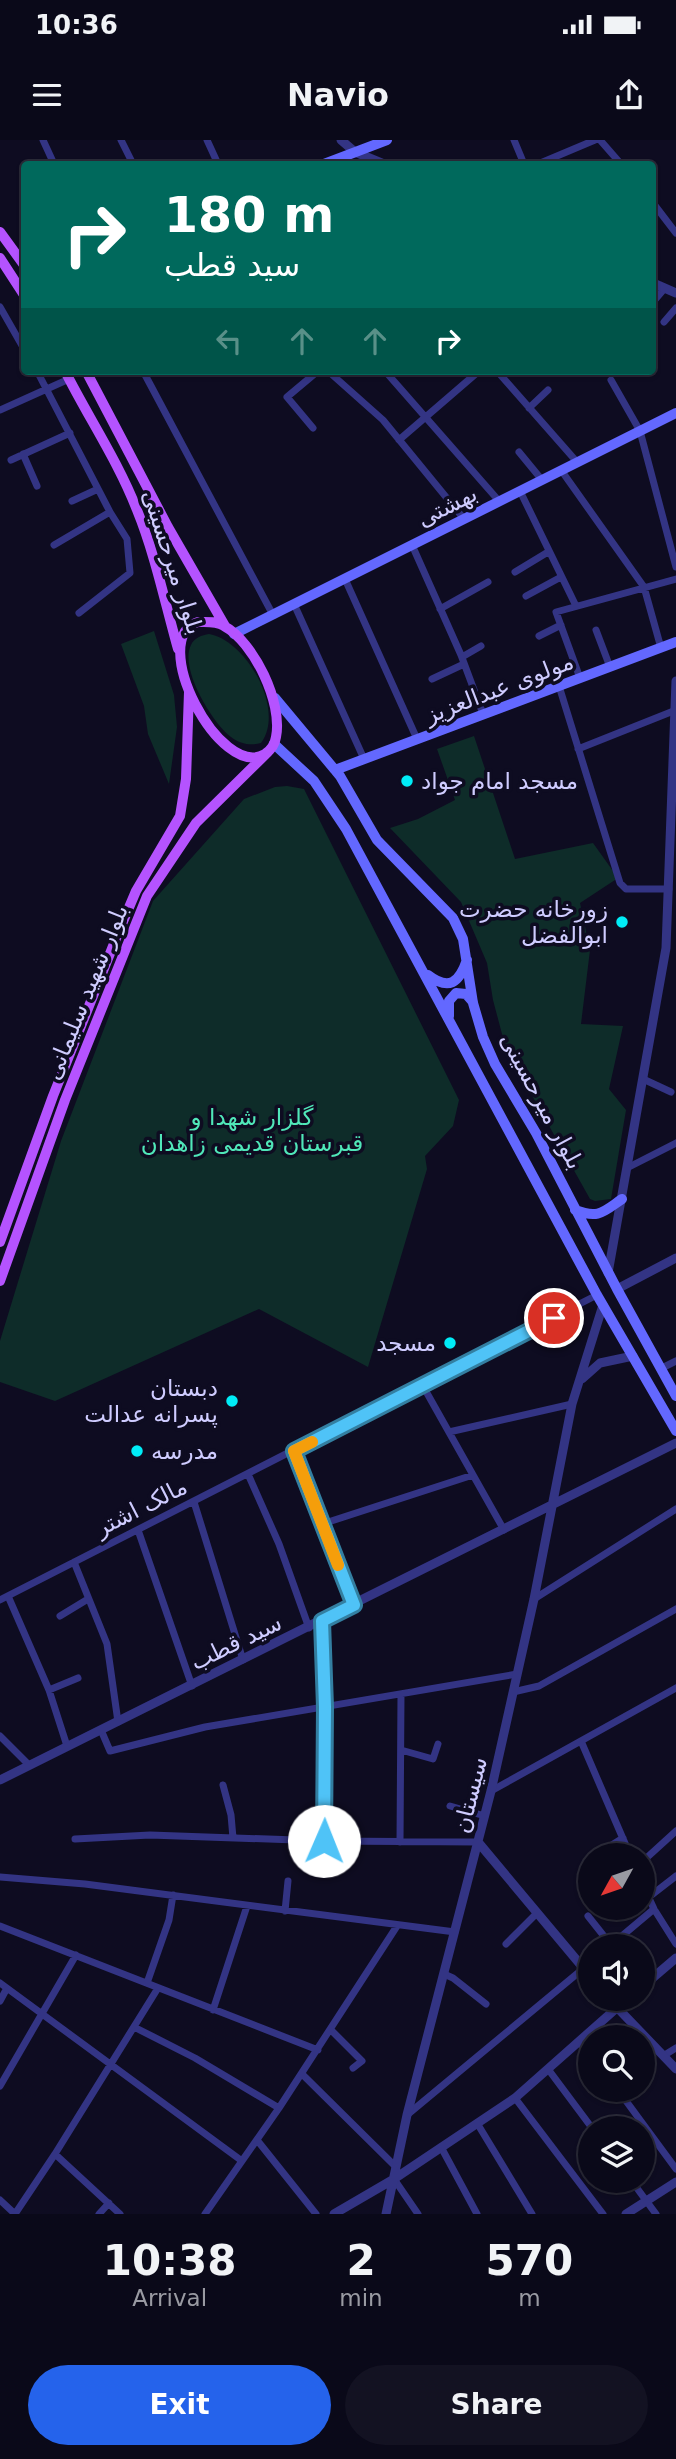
<!DOCTYPE html>
<html lang="en">
<head>
<meta charset="utf-8">
<style>
  :root { --surface:#0a0919; --page:#131222; --text:#f1f3f6; --muted:#999aa2; --line:#2a2a38; --accent:#2563eb }
  body { margin:0; font-family:"DejaVu Sans",Cairo,sans-serif; background:var(--page); color:var(--text); height:100vh; display:flex; flex-direction:column; font-size:26px; white-space:nowrap }
  * { box-sizing:border-box; margin:0 }
  p { font-size:23px; color:var(--muted) }
  .icon { flex:none; width:38px; height:38px; fill:none; stroke:currentColor; stroke-width:2; stroke-linecap:round; stroke-linejoin:round }
  .map { position:relative; height:2074px; overflow:hidden }
  .panel { display:flex; flex-direction:column; background:var(--surface); flex:1 }
  .panel>* { flex:none }
  .top-card { position:absolute; left:21px; top:21px; width:635px; height:214px; border-radius:7px; box-shadow:0 2px 5px #0004,0 0 0 2px var(--line); background:#00695c; color:#fff; overflow:hidden }
  .needle { width:46px; rotate:230deg }
  .buttons { position:absolute; left:578px; top:1703px; display:grid; gap:14px }
  .buttons a { display:grid; place-items:center; width:77px; height:77px; border-radius:50%; background:var(--surface); box-shadow:0 2px 5px #0004,0 0 0 2px var(--line); font-size:35px }
  .pin { position:absolute; display:grid; place-items:center; width:60px; height:60px; color:#fff; margin:-30px; border:4px solid #fff; border-radius:50%; box-shadow:0 2px 7px #0007 }
  .me { position:absolute; width:77px; margin:-38px; rotate:1deg; stroke-linejoin:round; filter:drop-shadow(0 0 5px #0008) }
  .turn { display:flex; align-items:center; gap:24px; height:147px; padding:0 28px; font-size:32px }
  .turn .icon { width:91px; height:91px; stroke-width:2.5 }
  .turn b { display:block; font-size:49px; line-height:60px }
  .lanes { display:flex; align-items:center; height:66px; padding:0 28px; background:#0003; justify-content:center; gap:35px; direction:ltr }
  .lanes .off { opacity:.35 }
  .eta { display:flex; justify-content:space-evenly; align-items:center; height:119px; text-align:center }
  .eta b { font-size:42px; font-weight:800; line-height:49px }
  .button { display:flex; gap:14px; margin-top:auto; padding:14px 28px }
  .button a { flex:1; height:80px; border-radius:42px; background:var(--accent); color:#fff; font-size:28px; font-weight:800; line-height:80px; text-align:center }
  .button a+a { background:var(--page); color:var(--text) }
  .status { display:flex; justify-content:space-between; align-items:center; height:49px; padding:0 35px; background:var(--surface); direction:ltr }
  .status svg { height:19px; fill:currentColor }
  header { display:flex; justify-content:space-between; align-items:center; height:91px; padding:0 28px; background:var(--surface); font-size:32px; font-weight:800 }
  .map>svg:first-child { display:block }
</style>
</head>
<body>
<div class="status"><b>10:36</b><svg viewBox="0 0 49 12"><path d="M0 12V9h3v3zM5 12V6h3v6zM10 12V3h3v9zM15 12V0h3v12zM26 1h20v11H26zM47 4h2v5h-2z"/></svg></div>
<header><svg class="icon" aria-label="menu" viewBox="0 0 24 24"><path d="M4 6h16M4 12h16M4 18h16"/></svg>Navio<svg class="icon" aria-label="share" viewBox="0 0 24 24"><path d="M12 15V3M7 8l5-5 5 5M5 13v7h14v-7"/></svg></header>
<div class="map">
<svg width="676" height="2074" viewBox="0 0 676 2074">
  <rect width="100%" height="100%" fill="#0e0c21"/>
  <path fill="#0e2c29" d="M154,491L174,555L177,587L169,644L148,594L144,566L121,504Z
    M209,494C246,500 286,570 261,603C251,606 240,604 231,597C212,583 179,528 191,505C194,498 202,495 209,494Z
    M474,596L515,719L593,703L618,738L580,763L590,810L581,884L623,886L609,949L626,970L611,1059L595,1061L590,1059L506,909L493,860L487,823L461,762L390,688L418,679L455,660L437,609Z
    M287,646L304,649L459,960L453,986L425,1016L427,1029L368,1227L259,1169L55,1261L0,1242V1201L61,1001L153,761L244,659L275,647Z"/>
  <g fill="none" stroke-linecap="round" stroke-linejoin="round">
    <path stroke="#333484" stroke-width="7" d="M43,0L54,24
      M121,0L133,24
      M207,0L218,24
      M514,0L524,24
      M600,0L621,24
      M538,24L595,0
      M653,63L676,93
      M653,162L665,148
      M0,167L24,209
      M664,182L676,168
      M37,231L110,372L127,399L130,433L79,473
      M143,231L273,475
      M328,231L383,280L464,379
      M385,231L499,361
      M497,231L577,322
      M611,240L640,291L676,427
      M529,268L548,250
      M0,270L69,239
      M313,288L287,257L318,231
      M399,300L479,231
      M519,312L542,340
      M23,314L37,346
      M11,320L70,293
      M561,330L644,447L661,508
      M520,351L576,466
      M72,361L98,349
      M54,405L110,372
      M412,405L461,515L483,574
      M515,432L548,412
      M345,439L417,599
      M526,456L561,437
      M294,464L364,619
      M440,469L488,442
      M596,490L610,527
      M539,496L561,485
      M462,517L481,506
      M580,538L556,472L676,439
      M432,539L464,524
      M559,546L620,743L626,749H669
      M578,609L676,570
      M643,939L671,952
      M627,1028L676,1003
      M662,1228L676,1221
      M423,1246L504,1390
      M449,1292L572,1264
      M294,1311L354,1465
      M248,1334L279,1404L309,1488
      M194,1362L243,1520
      M322,1384L473,1335
      M138,1390L192,1546
      M74,1422L107,1504L118,1582
      M8,1456L49,1550L67,1606
      M534,1459L676,1369
      M0,1460L597,1155
      M60,1476L88,1459
      M322,1481L325,1567V1701
      M49,1550L78,1538
      M513,1552L539,1546L676,1469
      M101,1590L110,1611L205,1587L517,1534
      M0,1596L29,1625
      M581,1601L630,1715
      M401,1610L433,1619L438,1604
      M223,1645L231,1675L233,1698
      M491,1651L676,1548
      M450,1666L485,1676
      M75,1699L150,1695L325,1701L478,1702
      M400,1702L401,1555
      M596,1715L623,1698
      M588,1720L590,1719
      M642,1722L676,1691
      M0,1737L85,1744L455,1792
      M642,1743L654,1769L676,1804
      M649,1757L676,1736
      M285,1771L288,1741
      M588,1776L611,1805
      M0,1786L318,1910
      M506,1804L537,1773
      M610,1806L654,1769
      M444,1834L453,1838L486,1864
      M0,1843L242,2021
      M147,1843L169,1780L173,1755
      M0,1861L7,1848
      M213,1870L247,1766
      M134,1887L195,1918L279,1968
      M331,1890L362,1921L353,1928
      M579,1902L590,1915
      M663,1916L676,1908
      M548,1929L592,1988
      M302,1934L396,2027
      M0,1946L76,1815
      M618,1950L676,2029
      M515,1958L603,2074
      M407,1975L590,1823
      M477,1983L532,2074
      M257,2000L316,2074
      M441,2007L477,2074
      M55,2014L120,2074
      M394,2039L418,2074
      M631,2040L656,2074
      M0,2060L15,2074
      M15,2074L55,2014L158,1848
      M99,2074L109,2063
      M205,2074L279,1968L397,1786"/>
    <path stroke="#333484" stroke-width="9" d="M341,0L355,12L384,24
      M653,143L676,153
      M608,1133L666,808L676,541
      M617,1149L676,1118
      M582,1239L600,1223L633,1216
      M0,1640L676,1303
      M478,1702L590,1836
      M642,1847L676,1818
      M608,1858L676,1929
      M334,2074L394,2039L515,1958L628,1858
      M386,2074L407,1975L491,1651L534,1459L572,1264L603,1165
      M626,2074L676,2042"/>
    <path stroke="#6368ff" stroke-width="10" d="M324,24L387,0
      M234,494L676,273
      M275,558L340,636L377,700L453,778L463,799L473,863L483,897L495,924L536,993L617,1149L676,1256
      M274,604L314,641L346,689L597,1155L676,1291
      M335,630L676,502
      M428,835C449,851 459,843 467,820
      M449,876V861L456,853L466,854L473,862
      M575,1070C599,1079 603,1072 622,1059"/>
    <path stroke="#b553ff" stroke-width="10" d="M0,92L24,125
      M0,118L24,155
      M65,231C88,277 118,321 137,370C155,414 165,463 178,509
      M86,231L168,387L225,486
      M198,482C206,482 217,481 224,486C254,502 283,563 276,597C275,604 271,610 265,614C220,641 146,498 198,482Z
      M0,1102L53,956L119,791L136,751L180,676L186,639L189,552
      M0,1141L65,960L147,756L196,683L268,612"/>
  </g>
  <g fill="none" stroke-linecap="round" stroke-linejoin="round">
    <defs>
      <path id="route" d="M324,1701L325,1567L322,1481L354,1465L294,1311L554,1178"/>
    </defs>
    <use href="#route" stroke="#337fa1" stroke-width="18"/>
    <use href="#route" stroke="#4fc3f7" stroke-width="12"/>
    <path stroke="#f59e0b" stroke-width="12" d="M312,1302L294,1311L338,1425"/>
  </g>
  <g fill="#00ecf7" stroke="#0e0c21" stroke-width="2.5">
    <circle cx="407" cy="641" r="7"/>
    <circle cx="622" cy="782" r="7"/>
    <circle cx="450" cy="1203" r="7"/>
    <circle cx="232" cy="1261" r="7"/>
    <circle cx="137" cy="1311" r="7"/>
  </g>
  <g text-anchor="middle" stroke-width="7" stroke-linejoin="round" paint-order="stroke">
    <g font-size="23" fill="#cfccff" stroke="#0e0c21">
      <text transform="translate(447 366) rotate(-27)" y="8">بهشتی</text>
      <text transform="translate(173 422) rotate(72)" y="8">بلوار میرحسینی</text>
      <text transform="translate(499 548) rotate(-21)" y="8">مولوی عبدالعزیز</text>
      <text transform="translate(86 852) rotate(-68)" y="8">بلوار شهید سلیمانی</text>
      <text transform="translate(542 961) rotate(62)" y="8">بلوار میرحسینی</text>
      <text transform="translate(141 1367) rotate(-27)" y="8">مالک اشتر</text>
      <text transform="translate(236 1502) rotate(-26)" y="8">سید قطب</text>
      <text transform="translate(470 1655) rotate(-76)" y="8">سیستان</text>
    </g>
    <g font-size="23" fill="#cfccff" stroke="#0e0c21" text-anchor="end">
      <text x="421" y="649" text-anchor="start">مسجد امام جواد</text>
      <text x="608" y="777">زورخانه حضرت<tspan x="608" dy="26">ابوالفضل</tspan></text>
      <text x="436" y="1211">مسجد</text>
      <text x="218" y="1256">دبستان<tspan x="218" dy="26">پسرانه عدالت</tspan></text>
      <text x="151" y="1319" text-anchor="start">مدرسه</text>
    </g>
    <g font-size="23" fill="#50e7b9" stroke="#0e0c21">
      <text x="252" y="985">گلزار شهدا و<tspan x="252" dy="26">قبرستان قدیمی زاهدان</tspan></text>
    </g>
  </g>
</svg>
<div class="buttons">
<a><svg class="needle" viewBox="-14 -14 28 28"><path d="M0-13l5 13h-10z" fill="#e53935"/><path d="M0 13l5-13h-10z" fill="#999aa2"/></svg></a>
<a><svg class="icon" aria-label="sound" viewBox="0 0 24 24"><path d="M4 9h4l5-4v14l-5-4H4zM17 9q2 3 0 6"/></svg></a>
<a><svg class="icon" aria-label="search" viewBox="0 0 24 24"><circle cx="10" cy="10" r="6"/><path d="M15 15l6 6"/></svg></a>
<a><svg class="icon" aria-label="layers" viewBox="0 0 24 24"><path d="M12 4l9 5-9 5-9-5zM3 14l9 5 9-5"/></svg></a>
</div>
<div class="pin" style="left:554px;top:1178px;background:#d93025"><svg class="icon" aria-label="arrive" viewBox="0 0 24 24"><path d="M6 21V4h12l-3 4 3 4H6"/></svg></div>
<svg class="me" style="left:324px;top:1701px" viewBox="-20 -20 40 40"><circle r="19" fill="#fff"/><path d="M0-13L10 11 0 6-10 11z" fill="#4fc3f7"/></svg>
<div class="top-card">
<div class="turn"><svg class="icon" aria-label="right" viewBox="0 0 24 24"><path d="M7 20v-9h11M14 6l5 5-5 5"/></svg><div><b>180 m</b>سید قطب</div></div>
<div class="lanes"><svg class="icon off" aria-label="left" viewBox="0 0 24 24"><path d="M17 20v-9H6M10 6l-5 5 5 5"/></svg><svg class="icon off" aria-label="ahead" viewBox="0 0 24 24"><path d="M12 20V5M6 11l6-6 6 6"/></svg><svg class="icon off" aria-label="ahead" viewBox="0 0 24 24"><path d="M12 20V5M6 11l6-6 6 6"/></svg><svg class="icon" aria-label="right" viewBox="0 0 24 24"><path d="M7 20v-9h11M14 6l5 5-5 5"/></svg></div>
</div>
</div>
<section class="panel">
<div class="eta">
<div><b>10:38</b><p>Arrival</p></div>
<div><b>2</b><p>min</p></div>
<div><b>570</b><p>m</p></div>
</div>
<div class="button"><a>Exit</a><a>Share</a></div>
</section>
</body>
</html>
